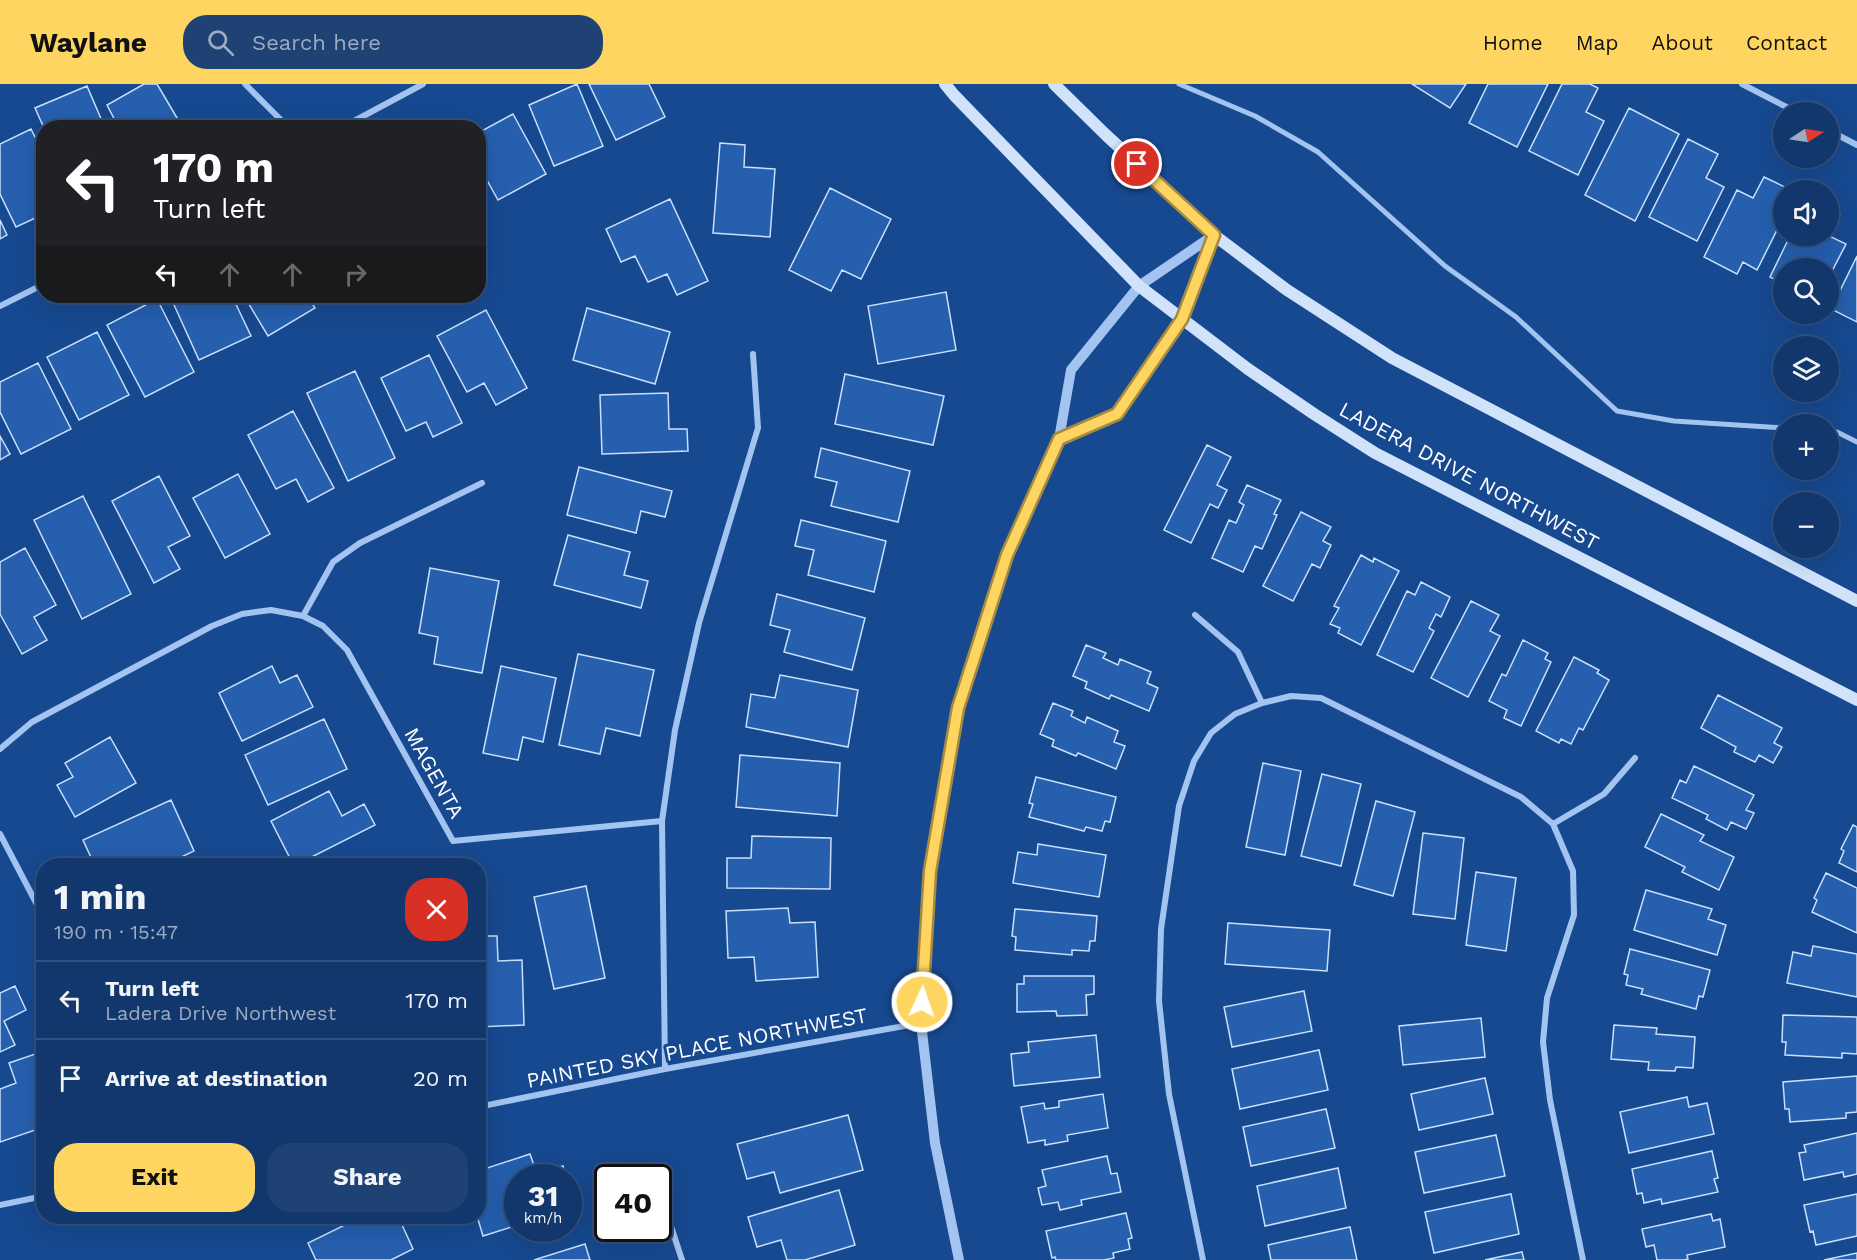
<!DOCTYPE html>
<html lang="en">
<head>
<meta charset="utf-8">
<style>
  :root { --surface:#11376c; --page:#1e4274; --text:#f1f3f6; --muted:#9cacc2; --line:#30517f; --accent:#ffd562 }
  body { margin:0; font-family:"Work Sans",sans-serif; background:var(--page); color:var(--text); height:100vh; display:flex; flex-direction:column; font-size:22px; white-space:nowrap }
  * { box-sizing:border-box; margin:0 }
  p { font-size:20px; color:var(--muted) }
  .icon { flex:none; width:33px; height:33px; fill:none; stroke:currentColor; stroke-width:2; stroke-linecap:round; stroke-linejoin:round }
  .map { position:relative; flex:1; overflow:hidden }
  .sheet { position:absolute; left:36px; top:774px; width:450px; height:366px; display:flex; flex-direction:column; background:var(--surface); border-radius:24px; box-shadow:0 6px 24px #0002,0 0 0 2px var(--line) }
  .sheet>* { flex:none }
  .hud { position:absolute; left:36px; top:36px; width:450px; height:183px; border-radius:24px; box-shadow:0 6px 24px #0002,0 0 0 2px var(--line); background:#202124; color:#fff; overflow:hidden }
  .needle { width:39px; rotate:78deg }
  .controls { position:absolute; left:1773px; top:18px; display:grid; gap:12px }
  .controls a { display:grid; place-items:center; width:66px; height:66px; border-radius:50%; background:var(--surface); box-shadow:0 6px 24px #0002,0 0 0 2px var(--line); font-size:30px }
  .speed { position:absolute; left:504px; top:1080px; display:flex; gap:12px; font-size:30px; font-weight:700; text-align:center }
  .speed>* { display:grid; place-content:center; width:78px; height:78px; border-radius:50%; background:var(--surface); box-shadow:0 6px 24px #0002,0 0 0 2px var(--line); line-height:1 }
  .speed small { font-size:15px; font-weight:400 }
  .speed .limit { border:3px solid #111; border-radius:9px; background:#fff; color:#111 }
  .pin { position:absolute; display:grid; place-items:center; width:51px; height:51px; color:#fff; margin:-26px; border:3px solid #fff; border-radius:50%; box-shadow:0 2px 6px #0007 }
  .me { position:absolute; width:66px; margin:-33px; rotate:3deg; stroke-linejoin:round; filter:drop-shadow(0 0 4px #0008) }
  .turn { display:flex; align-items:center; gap:21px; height:126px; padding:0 18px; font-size:27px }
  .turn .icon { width:78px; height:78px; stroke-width:2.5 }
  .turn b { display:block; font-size:42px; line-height:51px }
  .lanes { display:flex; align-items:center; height:57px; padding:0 18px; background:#0003; justify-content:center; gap:30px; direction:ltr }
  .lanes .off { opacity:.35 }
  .round { display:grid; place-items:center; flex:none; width:63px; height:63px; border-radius:24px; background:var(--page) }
  .head { display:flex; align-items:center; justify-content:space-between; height:102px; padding:0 18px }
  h1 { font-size:36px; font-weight:700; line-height:45px }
  .button { display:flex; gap:12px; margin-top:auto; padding:12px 18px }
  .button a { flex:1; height:69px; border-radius:24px; background:var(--accent); color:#111; font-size:24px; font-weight:700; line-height:69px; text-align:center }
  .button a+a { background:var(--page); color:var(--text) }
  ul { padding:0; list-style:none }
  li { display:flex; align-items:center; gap:18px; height:78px; padding:0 18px; border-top:2px solid var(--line) }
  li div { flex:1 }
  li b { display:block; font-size:22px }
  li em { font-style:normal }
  header { display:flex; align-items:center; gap:36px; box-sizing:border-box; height:84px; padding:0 30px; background:var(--accent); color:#111 }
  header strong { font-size:28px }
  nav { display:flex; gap:33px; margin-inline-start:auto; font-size:21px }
  .search { width:420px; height:54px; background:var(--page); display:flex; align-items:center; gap:15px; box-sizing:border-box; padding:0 21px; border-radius:24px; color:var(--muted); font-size:22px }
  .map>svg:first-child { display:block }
</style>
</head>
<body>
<header>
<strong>Waylane</strong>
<div class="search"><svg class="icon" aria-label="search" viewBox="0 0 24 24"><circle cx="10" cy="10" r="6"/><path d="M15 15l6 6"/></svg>Search here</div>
<nav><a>Home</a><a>Map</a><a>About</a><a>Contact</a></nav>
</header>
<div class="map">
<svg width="1857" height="1176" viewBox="0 0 1857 1176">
  <rect width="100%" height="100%" fill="#174990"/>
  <path fill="#255fae" stroke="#cadffb" stroke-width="1.5" d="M144,0H157L183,44H119L107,21Z
    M577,0L603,62L554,82L529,21Z
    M589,0H649L665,33L616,56Z
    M1412,0H1466L1450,24Z
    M1488,0H1548L1517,63L1469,39Z
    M1562,0H1590L1598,4L1586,28L1604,37L1578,91L1529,67Z
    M87,2L105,44H44L35,24Z
    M1629,24L1679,50L1635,137L1585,111Z
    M513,30L546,90L498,116L478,80V49Z
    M31,45L44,71V130L16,143L0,110V60Z
    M1688,55L1718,70L1706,94L1724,103L1697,157L1649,133Z
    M720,59L745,61L744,83L775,85L770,153L713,149Z
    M1764,93L1791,106H1784V132L1757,186L1743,178L1737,190L1704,173L1737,106L1753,114Z
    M830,104L891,135L861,195L842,186L831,207L789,186Z
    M478,109L485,122L478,125Z
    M670,115L708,197L677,211L667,190L648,198L635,172L621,178L606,145Z
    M1828,125L1840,131L1829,152L1846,160L1828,195V184H1784V200L1770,193L1790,152H1828Z
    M0,136L7,151L0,155Z
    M1857,172V238L1831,225Z
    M946,208L956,266L878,280L868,222Z
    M170,212H232L251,252L199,276Z
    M244,212H308L315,224L268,252Z
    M320,212H340L325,220Z
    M157,215L194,288L145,313L107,241Z
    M587,224L670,248L655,300L573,276Z
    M486,226L527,304L496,321L484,299L467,308L437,252Z
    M97,248L129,311L79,336L47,273Z
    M429,271L462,339L433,353L426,338L406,347L381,294Z
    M38,279L71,345L21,370L0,328V298Z
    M355,287L395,374L348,397L307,309Z
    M845,290L944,312L933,361L835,340Z
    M668,309L669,345H687L688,367L602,370L600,311Z
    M293,327L334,404L308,418L296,395L276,405L248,351Z
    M0,352L10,370L0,376Z
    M1207,361L1231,373L1217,401L1227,406L1218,424L1210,420L1191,459L1164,446Z
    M821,364L910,387L898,438L831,422L837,398L815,393Z
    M579,383L672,407L665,433L641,427L636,449L567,431Z
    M238,390L270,450L225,474L193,414Z
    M159,392L190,452L168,463L180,485L154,499L112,417Z
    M1247,401L1281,416L1274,430L1277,431L1262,465L1255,462L1243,488L1212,474L1229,436L1236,439L1244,421L1239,418Z
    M83,412L131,510L82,535L34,436Z
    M1301,428L1331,443L1323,457L1331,461L1320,484L1312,480L1293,517L1263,502Z
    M801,436L886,457L874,508L808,491L814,466L795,462Z
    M568,451L630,468L624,491L648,497L641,524L554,501Z
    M25,464L56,521L34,533L47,556L22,570L0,530V478Z
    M1361,471L1373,478L1374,474L1399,487L1361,561L1338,549L1340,544L1330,540L1339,524L1334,522Z
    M430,484L499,497L482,589L434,580L438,553L419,549Z
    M1421,498L1450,513L1441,533L1436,530L1429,544L1434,547L1413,588L1377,571L1407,507L1415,511Z
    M777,510L865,534L852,586L784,568L790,546L770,541Z
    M1471,517L1499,531L1490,547L1500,552L1468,613L1431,594Z
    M1523,556L1548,569L1545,575L1551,578L1521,642L1504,634L1507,626L1489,617L1502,590L1506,592Z
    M1086,561L1106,569L1103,574L1118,581L1120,575L1151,588L1147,599L1158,604L1149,627L1111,611L1109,615L1085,604L1087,598L1073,592Z
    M578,570L654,586L640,652L606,644L600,670L559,661Z
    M1574,573L1599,586L1597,589L1609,596L1583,646L1579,644L1571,660L1561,655L1559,659L1536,647Z
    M272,582L280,599L297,591L313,623L242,657L219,609Z
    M501,582L556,594L543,658L523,653L518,676L483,669Z
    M780,591L858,606L848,663L746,643L751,610L775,614Z
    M1718,611L1782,644L1774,659L1782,663L1773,679L1759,671L1755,678L1734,668L1736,663L1701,644Z
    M1053,619L1073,627L1071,632L1085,639L1087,633L1118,647L1114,658L1125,662L1116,685L1078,669L1076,672L1052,662L1054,656L1040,650Z
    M324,635L347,685L268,721L245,671Z
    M110,653L136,699L75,733L57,701L73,693L65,679Z
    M740,671L840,679L837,732L736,723Z
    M1263,679L1301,687L1285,771L1246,763Z
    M1694,682L1754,711L1746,726L1754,729L1746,745L1731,738L1727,746L1706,735L1708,731L1672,714L1680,696L1686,699Z
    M1322,690L1361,700L1341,782L1301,772Z
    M1036,693L1116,713L1110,738L1105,737L1102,747L1086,743L1084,747L1029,733L1033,720L1029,719Z
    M329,707L342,732L364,720L375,741L294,782L271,737Z
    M171,716L194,767L163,782H95L83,756Z
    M1376,717L1415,728L1393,812L1354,801Z
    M1661,730L1704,751L1700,757L1734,773L1719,806L1682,788L1685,783L1645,763Z
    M1853,741L1857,743V788L1839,779L1844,767L1841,765Z
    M1423,749L1464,754L1455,835L1413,830Z
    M752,752L831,754L830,805L727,804V774H751Z
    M1038,760L1106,771L1099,813L1013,799L1018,768L1037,771Z
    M1476,788L1516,794L1506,867L1466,861Z
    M1826,789L1857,804V849L1812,828L1817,816L1814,814Z
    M586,802L605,894L554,905L534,813Z
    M1646,806L1712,825L1708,835L1726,841L1717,871L1634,846Z
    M788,824L790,839L815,838L818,893L756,897L754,873L728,874L726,827Z
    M1015,825L1097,832L1095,857H1090L1089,867L1072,866V871L1015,866L1016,853L1012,852Z
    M1228,839L1330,846L1327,887L1225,880Z
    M478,852H497L498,877L522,876L524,941L478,943Z
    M1813,862L1857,870V913L1787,899L1793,868L1811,872Z
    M1630,865L1710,886L1703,913L1699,912L1696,925L1641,910L1643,905L1626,901L1628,891L1624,890Z
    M1024,892H1094V910L1086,911L1087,931L1057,932L1056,927L1017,928V900H1024Z
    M15,902L26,926L4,937L15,961L0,968V909Z
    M1304,907L1312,947L1232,963L1224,923Z
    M1783,931L1857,933V970L1842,969V974L1785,971L1786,958H1782Z
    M1481,934L1485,973L1403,981L1399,942Z
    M1614,941L1657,944L1656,950L1695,953L1693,984L1676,983L1675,987L1648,986L1649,978L1611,975Z
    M1096,951L1100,993L1014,1002L1011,970L1029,968L1028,958Z
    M1319,966L1328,1006L1240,1025L1232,985Z
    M44,967V1043L0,1058V1005L16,999L9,979Z
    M1857,992V1028L1846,1029V1034L1790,1038L1789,1025H1785L1783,998Z
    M1485,994L1493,1030L1419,1046L1411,1010Z
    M1103,1010L1108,1044L1067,1051L1068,1057L1045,1061V1056L1028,1059L1021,1023L1044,1019L1045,1025L1059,1023V1017Z
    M1687,1013L1689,1023L1707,1019L1714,1050L1629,1069L1620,1028Z
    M1326,1025L1335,1064L1251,1082L1243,1043Z
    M848,1031L863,1086L780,1109L774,1088L747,1095L737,1060Z
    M1857,1049V1090L1844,1093L1843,1088L1804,1096L1799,1069L1806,1068L1804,1061Z
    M1496,1051L1505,1092L1424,1109L1415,1068Z
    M1712,1067L1718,1094L1714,1095L1718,1108L1662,1120L1661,1115L1644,1119L1642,1109L1637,1110L1632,1085Z
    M530,1070L537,1090L563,1082L566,1094H518V1141L483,1152L477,1132H478V1087Z
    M1107,1072L1111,1090L1117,1089L1121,1108L1081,1116L1082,1121L1060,1126L1058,1118L1042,1121L1038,1104L1046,1102L1042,1086Z
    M1338,1084L1346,1124L1265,1142L1257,1102Z
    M568,1100L576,1122L568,1124Z
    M839,1106L855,1161L805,1176H787L781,1156L757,1163L748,1133Z
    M1511,1110L1519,1150L1434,1169L1425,1128Z
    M1857,1110V1152L1816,1161L1813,1147L1810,1148L1804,1121Z
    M1126,1129L1132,1154L1128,1155L1130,1165L1113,1169L1114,1174L1104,1176H1056L1055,1173L1052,1174L1046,1147Z
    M1711,1130L1713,1137L1720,1135L1725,1163L1687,1171L1688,1175L1684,1176H1657L1654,1161L1646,1163L1642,1145Z
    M363,1132H398L413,1165L391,1176H316L308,1159Z
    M1350,1143L1357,1176H1271L1268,1161Z
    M585,1160L590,1176H534Z
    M1522,1168L1524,1176H1485Z
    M1857,1169V1176H1824Z"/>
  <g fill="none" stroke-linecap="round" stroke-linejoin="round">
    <path stroke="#a3c4f0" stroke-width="5" d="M1179,0L1255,32L1318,68L1445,182L1516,233L1617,327L1674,337L1784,344
      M1828,348H1837L1857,358"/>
    <path stroke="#a3c4f0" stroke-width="6" d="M245,0L289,44
      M1742,0L1796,28
      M341,44L423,0
      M1828,46L1857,61
      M0,222L44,200
      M1195,531L1238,568L1262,619L1291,612L1321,614L1521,713L1553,740L1573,787L1574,831L1547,914L1543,958L1550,1016L1583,1176
      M303,532L323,542L347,566L453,757L662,737
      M0,665L32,638L212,542L242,530L271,526L303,532L333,478L360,459L482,399
      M1553,740L1604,710L1635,674
      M0,750L44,834
      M665,985L662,737L675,646L699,539L758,344L753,270
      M478,1023L665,985L921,939
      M0,1121L44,1112
      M666,1127L682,1176
      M1203,1176L1169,1010L1159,917L1161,845L1179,722L1194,677L1211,649L1235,630L1262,619"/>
    <path stroke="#a3c4f0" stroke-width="10" d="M1059,355L1117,330L1182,235L1214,151
      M959,1176L935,1059L921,939L930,787L958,624L1007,471L1059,355L1071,286L1139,202L1214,151"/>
    <path stroke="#d1e2fb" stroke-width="12" d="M945,0L954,11L1139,202L1248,285L1314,330L1375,369L1857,616
      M1054,0L1106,51L1214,151L1287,206L1392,274L1857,517"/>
  </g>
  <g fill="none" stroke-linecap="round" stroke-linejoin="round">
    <defs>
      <path id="route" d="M922,918L930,787L958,624L1007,471L1059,355L1117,330L1182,235L1214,151L1137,80"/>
    </defs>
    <use href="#route" stroke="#a68a40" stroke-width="15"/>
    <use href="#route" stroke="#ffd562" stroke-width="10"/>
  </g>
  <g text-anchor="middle" stroke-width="6" stroke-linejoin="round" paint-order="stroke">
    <g font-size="21" fill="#fff" stroke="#174990">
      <text transform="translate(1469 392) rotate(28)" y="7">LADERA DRIVE NORTHWEST</text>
      <text transform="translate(434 689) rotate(61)" y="7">MAGENTA</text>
      <text transform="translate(697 964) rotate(-11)" y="7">PAINTED SKY PLACE NORTHWEST</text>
    </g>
  </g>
</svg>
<div class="controls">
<a><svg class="needle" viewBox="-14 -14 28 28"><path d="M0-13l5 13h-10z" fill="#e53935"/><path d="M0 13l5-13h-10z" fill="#9cacc2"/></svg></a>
<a><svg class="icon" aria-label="sound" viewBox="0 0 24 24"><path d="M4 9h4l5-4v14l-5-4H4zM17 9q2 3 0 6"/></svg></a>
<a><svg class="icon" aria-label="search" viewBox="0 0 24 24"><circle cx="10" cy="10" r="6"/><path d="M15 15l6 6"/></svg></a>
<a><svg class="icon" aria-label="layers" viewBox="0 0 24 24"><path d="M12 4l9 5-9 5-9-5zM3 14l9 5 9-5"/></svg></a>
<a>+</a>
<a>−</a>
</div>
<div class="speed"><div>31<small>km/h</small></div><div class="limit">40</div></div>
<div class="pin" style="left:1137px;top:80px;background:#d93025"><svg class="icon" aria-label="arrive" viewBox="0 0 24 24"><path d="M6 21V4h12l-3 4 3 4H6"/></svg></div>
<svg class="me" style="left:922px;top:918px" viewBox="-20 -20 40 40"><circle r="17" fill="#ffd562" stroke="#fff" stroke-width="3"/><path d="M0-11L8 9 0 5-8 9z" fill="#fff"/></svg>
<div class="hud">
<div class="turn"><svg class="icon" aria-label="left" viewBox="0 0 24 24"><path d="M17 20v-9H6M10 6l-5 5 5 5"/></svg><div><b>170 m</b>Turn left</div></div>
<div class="lanes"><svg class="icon" aria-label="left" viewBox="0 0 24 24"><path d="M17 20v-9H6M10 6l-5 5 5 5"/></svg><svg class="icon off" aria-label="ahead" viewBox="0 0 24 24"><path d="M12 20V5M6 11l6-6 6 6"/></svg><svg class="icon off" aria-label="ahead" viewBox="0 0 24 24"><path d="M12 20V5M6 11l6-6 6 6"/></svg><svg class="icon off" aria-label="right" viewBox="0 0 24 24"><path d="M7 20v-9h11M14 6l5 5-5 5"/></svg></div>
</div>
<section class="sheet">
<div class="head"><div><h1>1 min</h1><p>190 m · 15:47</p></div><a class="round" style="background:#d93025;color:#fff"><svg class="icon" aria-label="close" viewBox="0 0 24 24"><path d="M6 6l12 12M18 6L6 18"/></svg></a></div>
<ul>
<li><svg class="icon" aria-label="left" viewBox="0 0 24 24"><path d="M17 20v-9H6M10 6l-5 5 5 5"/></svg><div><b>Turn left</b><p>Ladera Drive Northwest</p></div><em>170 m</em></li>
<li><svg class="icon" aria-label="arrive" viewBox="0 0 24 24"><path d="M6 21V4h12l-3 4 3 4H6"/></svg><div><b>Arrive at destination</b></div><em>20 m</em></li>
</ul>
<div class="button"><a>Exit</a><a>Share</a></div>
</section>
</div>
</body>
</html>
